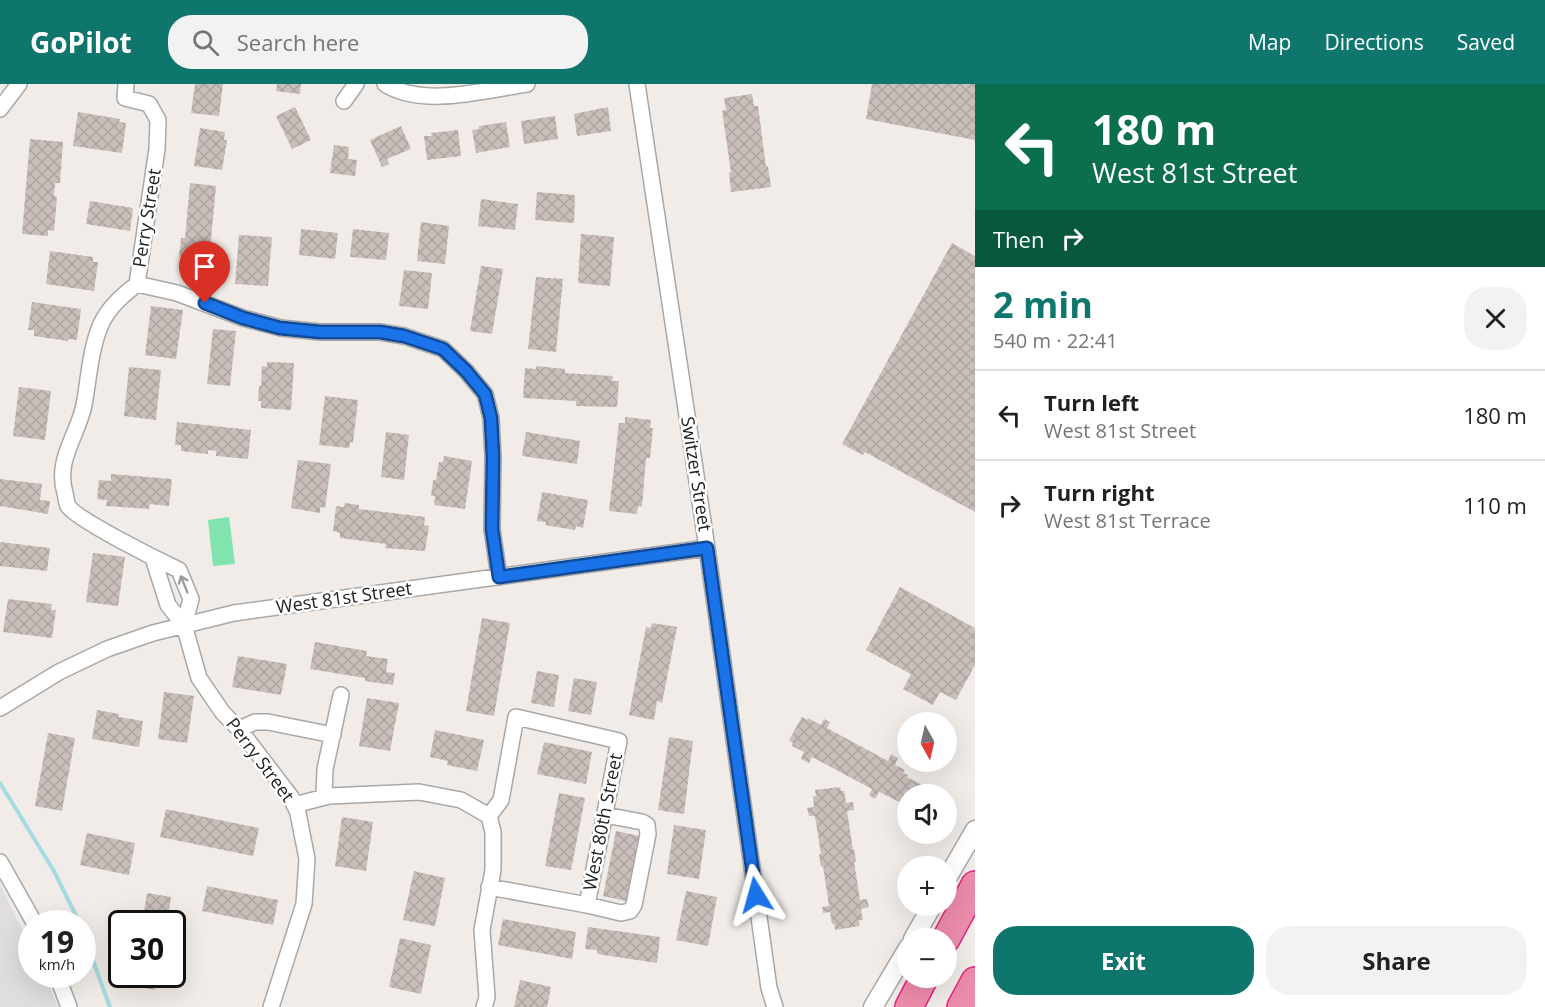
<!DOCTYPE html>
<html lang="en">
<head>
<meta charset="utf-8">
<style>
  :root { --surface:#fff; --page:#f2f2f2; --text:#202124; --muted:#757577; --line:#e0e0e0; --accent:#0f766e }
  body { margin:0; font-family:"Open Sans",sans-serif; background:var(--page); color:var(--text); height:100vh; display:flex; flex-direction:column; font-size:22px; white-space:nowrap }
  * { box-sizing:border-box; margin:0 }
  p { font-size:20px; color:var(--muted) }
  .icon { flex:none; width:33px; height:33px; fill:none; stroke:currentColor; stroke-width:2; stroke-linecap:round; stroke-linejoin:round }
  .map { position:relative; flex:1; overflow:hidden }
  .drawer { display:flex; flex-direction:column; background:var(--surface); width:570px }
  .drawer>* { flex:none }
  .top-card { background:#0b6e4f; color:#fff; overflow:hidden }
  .needle { width:39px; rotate:172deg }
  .controls { position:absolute; left:897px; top:628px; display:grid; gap:12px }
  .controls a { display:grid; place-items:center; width:60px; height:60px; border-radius:50%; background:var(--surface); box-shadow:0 6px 24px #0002; font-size:30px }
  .speed { position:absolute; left:18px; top:826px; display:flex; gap:12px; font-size:30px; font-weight:700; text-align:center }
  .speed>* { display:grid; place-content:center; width:78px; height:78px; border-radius:50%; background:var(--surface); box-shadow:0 6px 24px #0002; line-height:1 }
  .speed small { font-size:15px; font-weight:400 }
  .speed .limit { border:3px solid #111; border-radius:9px; background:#fff; color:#111 }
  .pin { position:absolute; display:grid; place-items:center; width:51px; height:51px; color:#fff; margin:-62px -26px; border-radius:50% 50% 50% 0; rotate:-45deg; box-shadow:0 0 6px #0007 }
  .pin .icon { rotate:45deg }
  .me { position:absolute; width:66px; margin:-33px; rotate:352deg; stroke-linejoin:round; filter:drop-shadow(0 0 4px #0008) }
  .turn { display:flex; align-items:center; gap:21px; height:126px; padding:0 18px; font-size:27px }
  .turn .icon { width:78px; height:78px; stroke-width:2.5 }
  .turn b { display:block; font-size:42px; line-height:51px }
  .then { display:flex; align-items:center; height:57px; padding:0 18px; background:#0003; gap:12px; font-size:22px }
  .round { display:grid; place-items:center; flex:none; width:63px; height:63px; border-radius:24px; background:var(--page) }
  .summary { display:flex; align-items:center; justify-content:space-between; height:102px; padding:0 18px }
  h1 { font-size:36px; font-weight:700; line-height:45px; color:var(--accent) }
  .cta { display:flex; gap:12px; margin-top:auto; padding:12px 18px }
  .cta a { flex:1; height:69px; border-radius:24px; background:var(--accent); color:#fff; font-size:24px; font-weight:700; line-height:69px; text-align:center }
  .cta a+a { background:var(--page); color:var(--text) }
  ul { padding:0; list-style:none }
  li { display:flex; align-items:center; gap:18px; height:90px; padding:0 18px; border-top:2px solid var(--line) }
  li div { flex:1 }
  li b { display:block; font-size:22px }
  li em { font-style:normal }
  header { display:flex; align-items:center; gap:36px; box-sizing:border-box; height:84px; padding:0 30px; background:var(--accent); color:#fff }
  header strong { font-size:28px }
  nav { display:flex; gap:33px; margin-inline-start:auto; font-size:21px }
  .search { width:420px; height:54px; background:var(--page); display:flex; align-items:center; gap:15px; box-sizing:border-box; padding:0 21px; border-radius:24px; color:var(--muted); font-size:22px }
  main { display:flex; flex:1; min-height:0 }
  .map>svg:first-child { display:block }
</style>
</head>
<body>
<header>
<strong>GoPilot</strong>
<div class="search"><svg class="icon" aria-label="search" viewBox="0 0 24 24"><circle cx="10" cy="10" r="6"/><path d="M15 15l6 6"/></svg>Search here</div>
<nav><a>Map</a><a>Directions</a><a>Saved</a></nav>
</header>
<main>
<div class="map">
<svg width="975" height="923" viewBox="0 0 975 923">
  <defs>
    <pattern id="building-cross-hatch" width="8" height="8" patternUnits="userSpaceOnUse" patternTransform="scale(1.5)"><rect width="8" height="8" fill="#cabeba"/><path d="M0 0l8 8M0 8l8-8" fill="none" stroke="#ada3a0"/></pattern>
  </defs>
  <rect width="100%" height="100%" fill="#f1ece7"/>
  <path fill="#dfddde" d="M0,800L31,864L32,891H45L58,923H0Z"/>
  <path fill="#81e4af" d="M229,433L235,480L213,482L208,436Z"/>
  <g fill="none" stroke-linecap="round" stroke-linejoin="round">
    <path stroke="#a5dce1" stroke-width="4" d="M0,699L54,787L80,840
      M82,847L110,923"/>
  </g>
  <path fill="url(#building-cross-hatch)" d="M195,0H223L219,32L191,29Z
    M277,0H301L300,10L276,7Z
    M872,0H975V56L866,35Z
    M752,10L754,22H758L766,83L768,82L771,103L731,108L729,88H731L722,27L726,26L724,14Z
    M295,23L311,56L292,65L276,32Z
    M608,23L611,47L577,52L574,30Z
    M78,28L120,35L119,38L126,39L122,69L73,62Z
    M555,32L558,55L524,60L521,37Z
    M506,38L510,63L476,69L472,46L479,45V42Z
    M401,42L411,65L387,75L389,80L382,83L370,56Z
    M200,44L225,48L224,56H227L222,86L194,82Z
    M458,46L461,72L427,76L424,52H432L431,49Z
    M30,55L63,58L60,99H55L54,112L57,113L54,147L48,146V152L22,150Z
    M334,61L349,63L348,75L357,76L355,92L330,89Z
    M190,99L216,102L209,176L179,173L181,154H185Z
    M537,108L575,111L574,139L535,136Z
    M481,115L518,120L515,146L478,142Z
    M90,117L133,124L130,147L86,140Z
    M421,138L449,142L445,180L417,177Z
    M301,145L338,149L335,175L299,171Z
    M353,145L389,149L386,176L350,173Z
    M581,150L614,153L610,202L578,199Z
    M239,151L272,153L268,202L235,200Z
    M952,159L975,172V428L865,368L863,371L842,360Z
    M50,167L93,173V178H98L94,207L46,200Z
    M481,182L503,185L492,250L470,247Z
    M404,186L432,189L428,225L399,222Z
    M536,193L563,195L556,268L528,265Z
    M32,218L81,225L77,256L68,255V257L34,252V246H28Z
    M151,222L183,226L176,275L145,271Z
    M213,245L236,247L230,302L207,300Z
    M267,278L294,279L291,326L261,324V317H258L259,302H261L262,282L267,283Z
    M536,282L565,285V289L613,292L612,297H619L617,323L576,322V317L523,314L525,284L536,285Z
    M129,283L161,286L156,336L124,332Z
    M19,303L51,307L45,356L13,352Z
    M325,312L358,316L353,359L350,358L349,364L319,361Z
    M625,333L651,336L650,344H653L650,374H646L642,423L638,422L637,430L609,427L619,339H625Z
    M177,338L251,346L248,375L216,372V367L208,366V370L181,367V361H175Z
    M386,348L409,351L404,396L381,393Z
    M526,348L580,357L577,380L522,372Z
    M444,372L472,377L465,425L434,421L435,412H431L433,396H436L439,378H443Z
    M298,376L331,380L325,424L320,423V429L291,424Z
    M111,390L172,395L169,422L150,420L149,425L106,422L107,416L97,415L99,396L111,397Z
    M0,395L42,400L40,416L50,417L48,430L0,422Z
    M542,408L588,416L583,444L576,442L575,446L545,441L546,438L537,437Z
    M345,419L359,421V425L425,433L424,441L429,442L425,467L385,464L386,460L340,454V449L333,447L336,422L344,423Z
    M0,458L50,464L47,487L0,482Z
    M93,469L125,473L118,522L86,518Z
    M900,503L975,544V581L956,616L940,608L933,621L903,605L911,590L866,566Z
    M8,515L52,520L51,526H56L52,554L3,548Z
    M482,534L510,539L494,632L466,627Z
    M652,539L677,543L662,619L657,617L654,636L629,631L646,543L651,544Z
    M315,558L367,567L366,572L388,575L386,588L395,589L393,601L365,597V594L310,585Z
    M238,572L287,580L281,611L232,603Z
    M537,587L559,591L554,623L531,619Z
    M574,594L597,598L591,631L568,627Z
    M164,608L194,612L187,659L158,655Z
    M367,614L399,619L390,667L359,662Z
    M97,626L119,630V633L143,637L139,663L92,655Z
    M802,633L807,636L808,634L821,641L824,635L830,638L827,644L888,677L891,670L898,674L895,681L905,686L903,689L908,691L907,693L926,703L921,711H908L906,721L879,708L875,715L869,711L872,705L812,673L809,679L801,675L804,668L792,662L793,659L789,656Z
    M435,646L484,656L477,687L447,681L448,677L430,673Z
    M48,649L75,654L62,727L35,722Z
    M669,653L693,657L684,730L658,726Z
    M544,658L592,668L586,700L537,690Z
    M840,703L841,707H844L846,719L853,718L854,726L847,727L853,766L854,765L856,777L854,778L860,816L867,815L869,823L861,825L863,836H859L860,842L835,846L834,840H832L830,828L823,829L822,823L829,822L823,782L821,783L819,770H821L815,732H809L807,724L814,723L813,712H816L815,706Z
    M559,709L585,714L571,786L545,782Z
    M166,725L259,744L253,772L160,753Z
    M342,733L373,738L366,787L335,782Z
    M674,741L706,746L699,795L667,790Z
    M616,747L639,752L626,817L603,812Z
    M87,749L135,759L129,791L80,781Z
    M414,787L445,794L435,842L403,836Z
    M207,802L278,816L273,841L202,827Z
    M686,807L717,813L708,862L676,856Z
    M147,809L171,813L167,840H136L139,826L144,827Z
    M503,835L576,848L572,875L498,861Z
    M588,843L660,853L657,879L597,870V866L585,865Z
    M400,854L431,861L421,910L389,903Z
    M128,891H158L155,906L126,901Z
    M520,896L551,903L547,923H514Z"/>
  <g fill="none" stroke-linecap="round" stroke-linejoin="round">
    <defs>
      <path id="minor" d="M126,0L125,14L149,20L158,36L157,65L137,200C122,212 109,223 101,240C90,266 89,294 84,321C78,351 55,376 65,409C66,412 66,418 68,422C77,436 160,477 179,486L191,515L184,541
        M385,0C424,24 484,6 527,0
        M637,0L707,464L769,904L775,923
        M344,17L356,0
        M0,25L19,0
        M137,200L177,209L243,234L281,244L320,248H380L404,252L443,265L466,287L485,310L491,334L493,373L492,445L499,493
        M153,474L168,521L184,541L199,594L223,629L239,645L291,713L298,729L307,775L304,820L271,923
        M0,624L59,588L107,565L153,549L234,529L707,464
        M239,645L255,638H268L333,651
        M324,713L325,685L341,611
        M294,721L329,712L419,708L461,716L489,732L493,748V786L482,846L487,913L484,923
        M489,732L501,716L516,633L619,657L587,821L489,803
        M0,778L35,840
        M587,821L621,829L630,827L634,821L648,750L647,741L642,738L605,731
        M57,891L69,923"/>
      <path id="tertiary" d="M946,796L975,746
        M913,855L932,822
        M873,923L908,864"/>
      <path id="motorway" d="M946,855L975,801
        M909,923L924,894
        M961,923L975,897"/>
    </defs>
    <use href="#minor" stroke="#a8a8a8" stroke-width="18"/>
    <use href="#tertiary" stroke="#a8a8a8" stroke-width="21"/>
    <use href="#motorway" stroke="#e41f7f" stroke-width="30"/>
    <use href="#minor" stroke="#fff" stroke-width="15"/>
    <use href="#tertiary" stroke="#fff" stroke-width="18"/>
    <use href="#motorway" stroke="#ec8bab" stroke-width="27"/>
  </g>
  <defs><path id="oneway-shaft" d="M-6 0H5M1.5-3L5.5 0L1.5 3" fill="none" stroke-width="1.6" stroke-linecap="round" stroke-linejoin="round" transform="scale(1.5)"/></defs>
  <use stroke="#9b9b9b" href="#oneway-shaft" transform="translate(184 500) rotate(-112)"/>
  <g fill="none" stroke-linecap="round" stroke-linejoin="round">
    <defs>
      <path id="route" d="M205,219L243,234L280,244L320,248H380L404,252L443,265L466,287L485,310L491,334L493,373L492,445L499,493L707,464L756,811"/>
    </defs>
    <use href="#route" stroke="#114b97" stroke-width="15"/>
    <use href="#route" stroke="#1a73e8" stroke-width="10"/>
  </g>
  <g text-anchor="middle" stroke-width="5" stroke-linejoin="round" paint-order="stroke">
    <g font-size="18" fill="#212121" stroke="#fff">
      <text transform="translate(147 134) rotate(-81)" y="6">Perry Street</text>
      <text transform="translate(696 390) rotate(81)" y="6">Switzer Street</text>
      <text transform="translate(344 514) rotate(-8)" y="6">West 81st Street</text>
      <text transform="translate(260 676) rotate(53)" y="6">Perry Street</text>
      <text transform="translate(603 738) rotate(-79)" y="6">West 80th Street</text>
    </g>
  </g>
</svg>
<div class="controls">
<a><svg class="needle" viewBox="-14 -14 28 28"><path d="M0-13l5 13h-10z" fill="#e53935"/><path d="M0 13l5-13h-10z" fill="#757577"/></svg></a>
<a><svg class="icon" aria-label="sound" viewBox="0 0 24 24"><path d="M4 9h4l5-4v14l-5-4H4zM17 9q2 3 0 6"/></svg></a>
<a>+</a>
<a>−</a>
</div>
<div class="speed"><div>19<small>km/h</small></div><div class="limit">30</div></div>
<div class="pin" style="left:205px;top:219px;background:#d93025"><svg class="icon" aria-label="arrive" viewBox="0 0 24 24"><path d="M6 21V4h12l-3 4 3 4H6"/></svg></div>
<svg class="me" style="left:756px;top:811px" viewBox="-20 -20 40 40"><path d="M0-17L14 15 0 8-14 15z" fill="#1a73e8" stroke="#fff" stroke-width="4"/></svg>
</div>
<section class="drawer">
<div class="top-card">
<div class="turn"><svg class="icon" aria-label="left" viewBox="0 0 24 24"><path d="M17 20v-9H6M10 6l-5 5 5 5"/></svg><div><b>180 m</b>West 81st Street</div></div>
<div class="then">Then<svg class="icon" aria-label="right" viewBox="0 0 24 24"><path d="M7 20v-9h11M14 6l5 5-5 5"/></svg></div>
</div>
<div class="summary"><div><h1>2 min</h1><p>540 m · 22:41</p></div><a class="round"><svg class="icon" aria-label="close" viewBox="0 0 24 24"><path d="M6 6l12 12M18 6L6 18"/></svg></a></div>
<ul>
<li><svg class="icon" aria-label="left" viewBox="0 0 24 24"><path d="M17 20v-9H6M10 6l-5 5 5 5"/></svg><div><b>Turn left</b><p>West 81st Street</p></div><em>180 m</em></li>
<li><svg class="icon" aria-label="right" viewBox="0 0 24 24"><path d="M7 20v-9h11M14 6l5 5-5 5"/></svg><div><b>Turn right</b><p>West 81st Terrace</p></div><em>110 m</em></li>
</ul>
<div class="cta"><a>Exit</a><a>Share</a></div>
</section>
</main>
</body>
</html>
